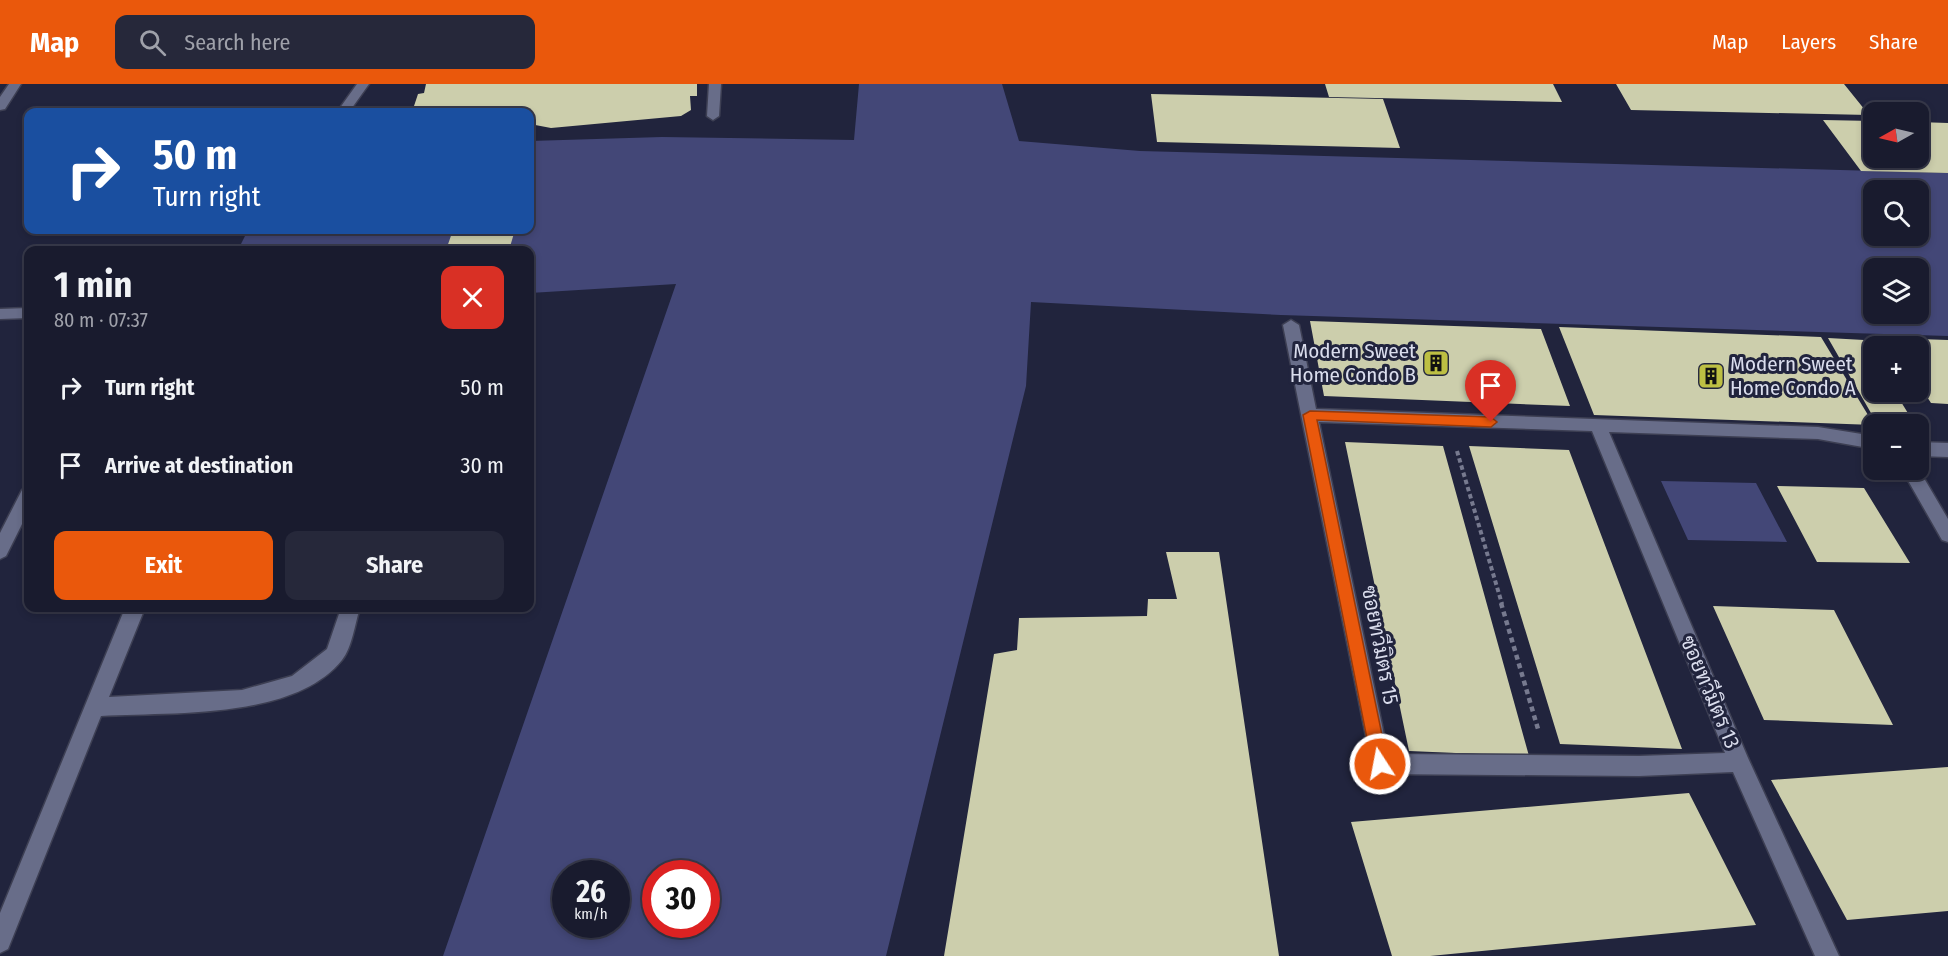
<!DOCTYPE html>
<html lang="en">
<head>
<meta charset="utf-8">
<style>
  :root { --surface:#191b2e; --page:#26283a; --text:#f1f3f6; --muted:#9fa1aa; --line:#37394a; --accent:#ea580c }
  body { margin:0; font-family:"Fira Sans Condensed",Sarabun,sans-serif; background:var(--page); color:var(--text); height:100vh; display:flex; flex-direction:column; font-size:22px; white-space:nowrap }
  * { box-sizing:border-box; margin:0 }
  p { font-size:20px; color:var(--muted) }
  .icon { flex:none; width:33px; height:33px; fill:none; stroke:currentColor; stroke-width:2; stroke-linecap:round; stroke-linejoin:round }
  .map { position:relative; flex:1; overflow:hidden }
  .panel { position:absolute; left:24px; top:162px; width:510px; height:366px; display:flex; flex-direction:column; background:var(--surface); border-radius:12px; box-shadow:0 3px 9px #0003,0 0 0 2px var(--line) }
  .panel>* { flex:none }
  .top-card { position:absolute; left:24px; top:24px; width:510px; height:126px; border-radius:12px; box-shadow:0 3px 9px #0003,0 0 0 2px var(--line); background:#1a4fa0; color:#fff; overflow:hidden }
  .needle { width:39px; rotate:262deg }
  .buttons { position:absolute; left:1863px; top:18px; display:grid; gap:12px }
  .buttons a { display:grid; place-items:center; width:66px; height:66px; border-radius:12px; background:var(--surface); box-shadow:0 3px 9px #0003,0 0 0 2px var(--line); font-size:30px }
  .speed { position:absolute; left:552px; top:776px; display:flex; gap:12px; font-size:30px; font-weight:700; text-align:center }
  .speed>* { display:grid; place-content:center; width:78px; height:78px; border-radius:50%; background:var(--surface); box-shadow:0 3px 9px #0003,0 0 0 2px var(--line); line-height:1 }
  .speed small { font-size:15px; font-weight:400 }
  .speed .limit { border:9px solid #d22; background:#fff; color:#111 }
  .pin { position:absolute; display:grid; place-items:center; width:51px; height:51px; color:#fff; margin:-62px -26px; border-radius:50% 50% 50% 0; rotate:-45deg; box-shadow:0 0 6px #0007 }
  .pin .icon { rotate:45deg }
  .me { position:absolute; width:66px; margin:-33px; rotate:349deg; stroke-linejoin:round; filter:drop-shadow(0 0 4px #0008) }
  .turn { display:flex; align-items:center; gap:21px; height:126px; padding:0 30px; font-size:27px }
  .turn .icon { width:78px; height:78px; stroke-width:2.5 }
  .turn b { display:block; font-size:42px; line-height:51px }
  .round { display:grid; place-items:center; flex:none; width:63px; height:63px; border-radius:12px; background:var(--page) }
  .head { display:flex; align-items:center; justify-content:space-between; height:102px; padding:0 30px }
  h1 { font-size:36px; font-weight:700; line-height:45px }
  .primary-button { display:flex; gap:12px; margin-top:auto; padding:12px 30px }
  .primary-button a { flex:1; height:69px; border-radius:12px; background:var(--accent); color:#fff; font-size:24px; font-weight:700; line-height:69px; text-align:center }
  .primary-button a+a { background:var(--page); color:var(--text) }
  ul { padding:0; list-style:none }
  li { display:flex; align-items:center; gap:18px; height:78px; padding:0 30px }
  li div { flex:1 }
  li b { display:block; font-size:22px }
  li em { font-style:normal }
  header { display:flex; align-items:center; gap:36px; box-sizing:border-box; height:84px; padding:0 30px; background:var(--accent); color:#fff }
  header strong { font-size:28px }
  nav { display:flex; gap:33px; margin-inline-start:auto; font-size:21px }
  .search { width:420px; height:54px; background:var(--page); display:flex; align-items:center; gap:15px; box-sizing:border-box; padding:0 21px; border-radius:12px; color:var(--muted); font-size:22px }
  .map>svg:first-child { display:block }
</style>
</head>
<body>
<header>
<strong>Map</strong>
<div class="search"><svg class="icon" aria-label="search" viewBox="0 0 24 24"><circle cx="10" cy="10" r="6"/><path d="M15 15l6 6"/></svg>Search here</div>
<nav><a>Map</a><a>Layers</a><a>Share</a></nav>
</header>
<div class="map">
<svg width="1948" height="872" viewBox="0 0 1948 872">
  <rect width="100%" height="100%" fill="#21243d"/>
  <path fill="#434777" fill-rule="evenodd" d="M859,0H1002L1019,57L1140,67L1948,89V252L1281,231L1031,218L1026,302L886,872H443L676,200L530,209V166H238L248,146H530V57L662,53L854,56ZM1874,106H1918V152H1874ZM1874,184H1918V230H1874ZM566,789H616V840H566ZM656,789H706V840H656Z
    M1661,397L1756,399L1787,458L1688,456Z"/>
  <path fill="#ccceac" d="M426,0H697V12H690L691,26L681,32L551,44L530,40V28H412L418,10L424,9Z
    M1325,0H1553L1562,18L1329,13Z
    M1616,0H1844L1869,31L1631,26Z
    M1151,10L1383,15L1400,64L1157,58Z
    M1823,36L1874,37V74H1918V38L1948,39V89L1861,87Z
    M453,146H515L509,166H446Z
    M1310,237L1541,245L1570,322L1324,312Z
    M1559,243L1821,253L1874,341L1594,331Z
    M1828,254L1864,256L1874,271V308H1895L1914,339L1875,336Z
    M1889,254L1948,256V320L1931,319L1918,299V262H1895Z
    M1345,358L1443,362L1529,672L1409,667Z
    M1469,362L1569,366L1682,665L1560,660Z
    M1777,402L1864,404L1910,479L1817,478Z
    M1166,468H1219L1279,872H944L994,570L1017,566L1019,534L1147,532L1148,515H1177Z
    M1713,522L1834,526L1893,641L1764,636Z
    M1948,683V827L1847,836L1771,696Z
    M1689,709L1756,841L1430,872H1392L1351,738Z"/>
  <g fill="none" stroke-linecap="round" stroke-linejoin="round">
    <defs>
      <path id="lane" d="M9,0H21L5,25L0,26V13Z
        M357,0H369L349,28H337Z
        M709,0H721L719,32L713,36L707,32Z
        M28,224V234L0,235V225Z
        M28,404V428L6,472L0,475V449L22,406Z
        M125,524H145L109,613L242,606L292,592L327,565L341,524H360C355,539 352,564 342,576C294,636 171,628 101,632L8,865L0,869V829Z"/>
      <path id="street" d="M1291,236L1299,241L1316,325L1818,343L1874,352V365L1818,355L1609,348L1748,674L1839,872H1815L1733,688L1639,692L1380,690L1373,687L1283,241ZM1319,338L1592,347L1725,669L1639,672L1388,670Z
        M1918,358L1948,359V373L1918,372Z
        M1918,384L1948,435V458L1942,456L1902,386Z"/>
    </defs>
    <use href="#lane" stroke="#3d3f53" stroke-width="3"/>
    <use href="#street" stroke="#3d3f53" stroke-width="3"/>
    <path stroke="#777a8f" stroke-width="4" stroke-dasharray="4.5 3" stroke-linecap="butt" d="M1457,367L1502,520"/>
    <path stroke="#777a8f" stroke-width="4.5" stroke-dasharray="5 4" stroke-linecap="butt" d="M1501,519L1538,645"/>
    <use href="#lane" fill="#686d89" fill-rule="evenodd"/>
    <use href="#street" fill="#686d89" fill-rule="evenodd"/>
  </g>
  <path fill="#ea580c" stroke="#983908" stroke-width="1.5" d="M1310,327L1491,333L1497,338L1491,343L1317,336L1388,680L1385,685L1380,687L1374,685L1372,680L1303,331Z"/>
  <defs>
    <symbol id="building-square" viewBox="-11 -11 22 22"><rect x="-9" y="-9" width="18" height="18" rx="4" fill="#bdbf43" stroke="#21243d"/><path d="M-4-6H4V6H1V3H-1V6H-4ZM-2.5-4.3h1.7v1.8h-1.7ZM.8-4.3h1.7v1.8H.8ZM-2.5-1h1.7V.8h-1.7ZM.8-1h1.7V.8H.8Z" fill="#111"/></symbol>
  </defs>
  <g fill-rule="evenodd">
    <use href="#building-square" x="1421" y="264" width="30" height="30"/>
    <use href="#building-square" x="1696" y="277" width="30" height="30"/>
  </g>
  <g text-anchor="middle" stroke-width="6" stroke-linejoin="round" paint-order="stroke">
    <g font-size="21" fill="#dadded" stroke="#21243d" text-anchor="end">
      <text x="1416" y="274">Modern Sweet<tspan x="1416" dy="24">Home Condo B</tspan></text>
      <text x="1730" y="287" text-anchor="start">Modern Sweet<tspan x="1730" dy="24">Home Condo A</tspan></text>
    </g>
    <g font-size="21" fill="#dadded" stroke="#21243d">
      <text transform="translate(1380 561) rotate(79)" y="7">ซอยทวีมิตร 15</text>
      <text transform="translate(1710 608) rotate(67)" y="7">ซอยทวีมิตร 13</text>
    </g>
  </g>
</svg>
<div class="buttons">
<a><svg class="needle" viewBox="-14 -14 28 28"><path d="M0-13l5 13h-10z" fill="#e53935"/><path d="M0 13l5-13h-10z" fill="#9fa1aa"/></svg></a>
<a><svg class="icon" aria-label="search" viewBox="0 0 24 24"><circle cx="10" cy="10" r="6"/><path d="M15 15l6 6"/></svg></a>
<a><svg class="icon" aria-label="layers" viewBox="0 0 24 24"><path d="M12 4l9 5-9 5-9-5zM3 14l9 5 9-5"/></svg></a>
<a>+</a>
<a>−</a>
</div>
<div class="speed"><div>26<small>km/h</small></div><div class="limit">30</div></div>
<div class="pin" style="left:1491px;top:338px;background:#d93025"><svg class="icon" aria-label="arrive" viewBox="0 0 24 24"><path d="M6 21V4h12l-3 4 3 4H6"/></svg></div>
<svg class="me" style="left:1380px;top:680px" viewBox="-20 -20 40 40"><circle r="17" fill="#ea580c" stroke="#fff" stroke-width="3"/><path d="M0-11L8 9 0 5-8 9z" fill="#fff"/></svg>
<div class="top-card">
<div class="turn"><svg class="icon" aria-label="right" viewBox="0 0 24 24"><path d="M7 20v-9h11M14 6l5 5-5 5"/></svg><div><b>50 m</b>Turn right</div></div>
</div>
<section class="panel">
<div class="head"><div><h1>1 min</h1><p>80 m · 07:37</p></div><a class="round" style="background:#d93025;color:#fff"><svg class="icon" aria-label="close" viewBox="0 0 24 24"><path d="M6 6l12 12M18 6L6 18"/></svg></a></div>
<ul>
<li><svg class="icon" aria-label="right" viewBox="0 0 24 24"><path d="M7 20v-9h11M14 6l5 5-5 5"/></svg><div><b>Turn right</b></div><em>50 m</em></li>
<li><svg class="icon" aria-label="arrive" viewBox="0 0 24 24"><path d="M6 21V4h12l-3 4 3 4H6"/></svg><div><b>Arrive at destination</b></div><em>30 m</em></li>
</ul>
<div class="primary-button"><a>Exit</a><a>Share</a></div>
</section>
</div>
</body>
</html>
